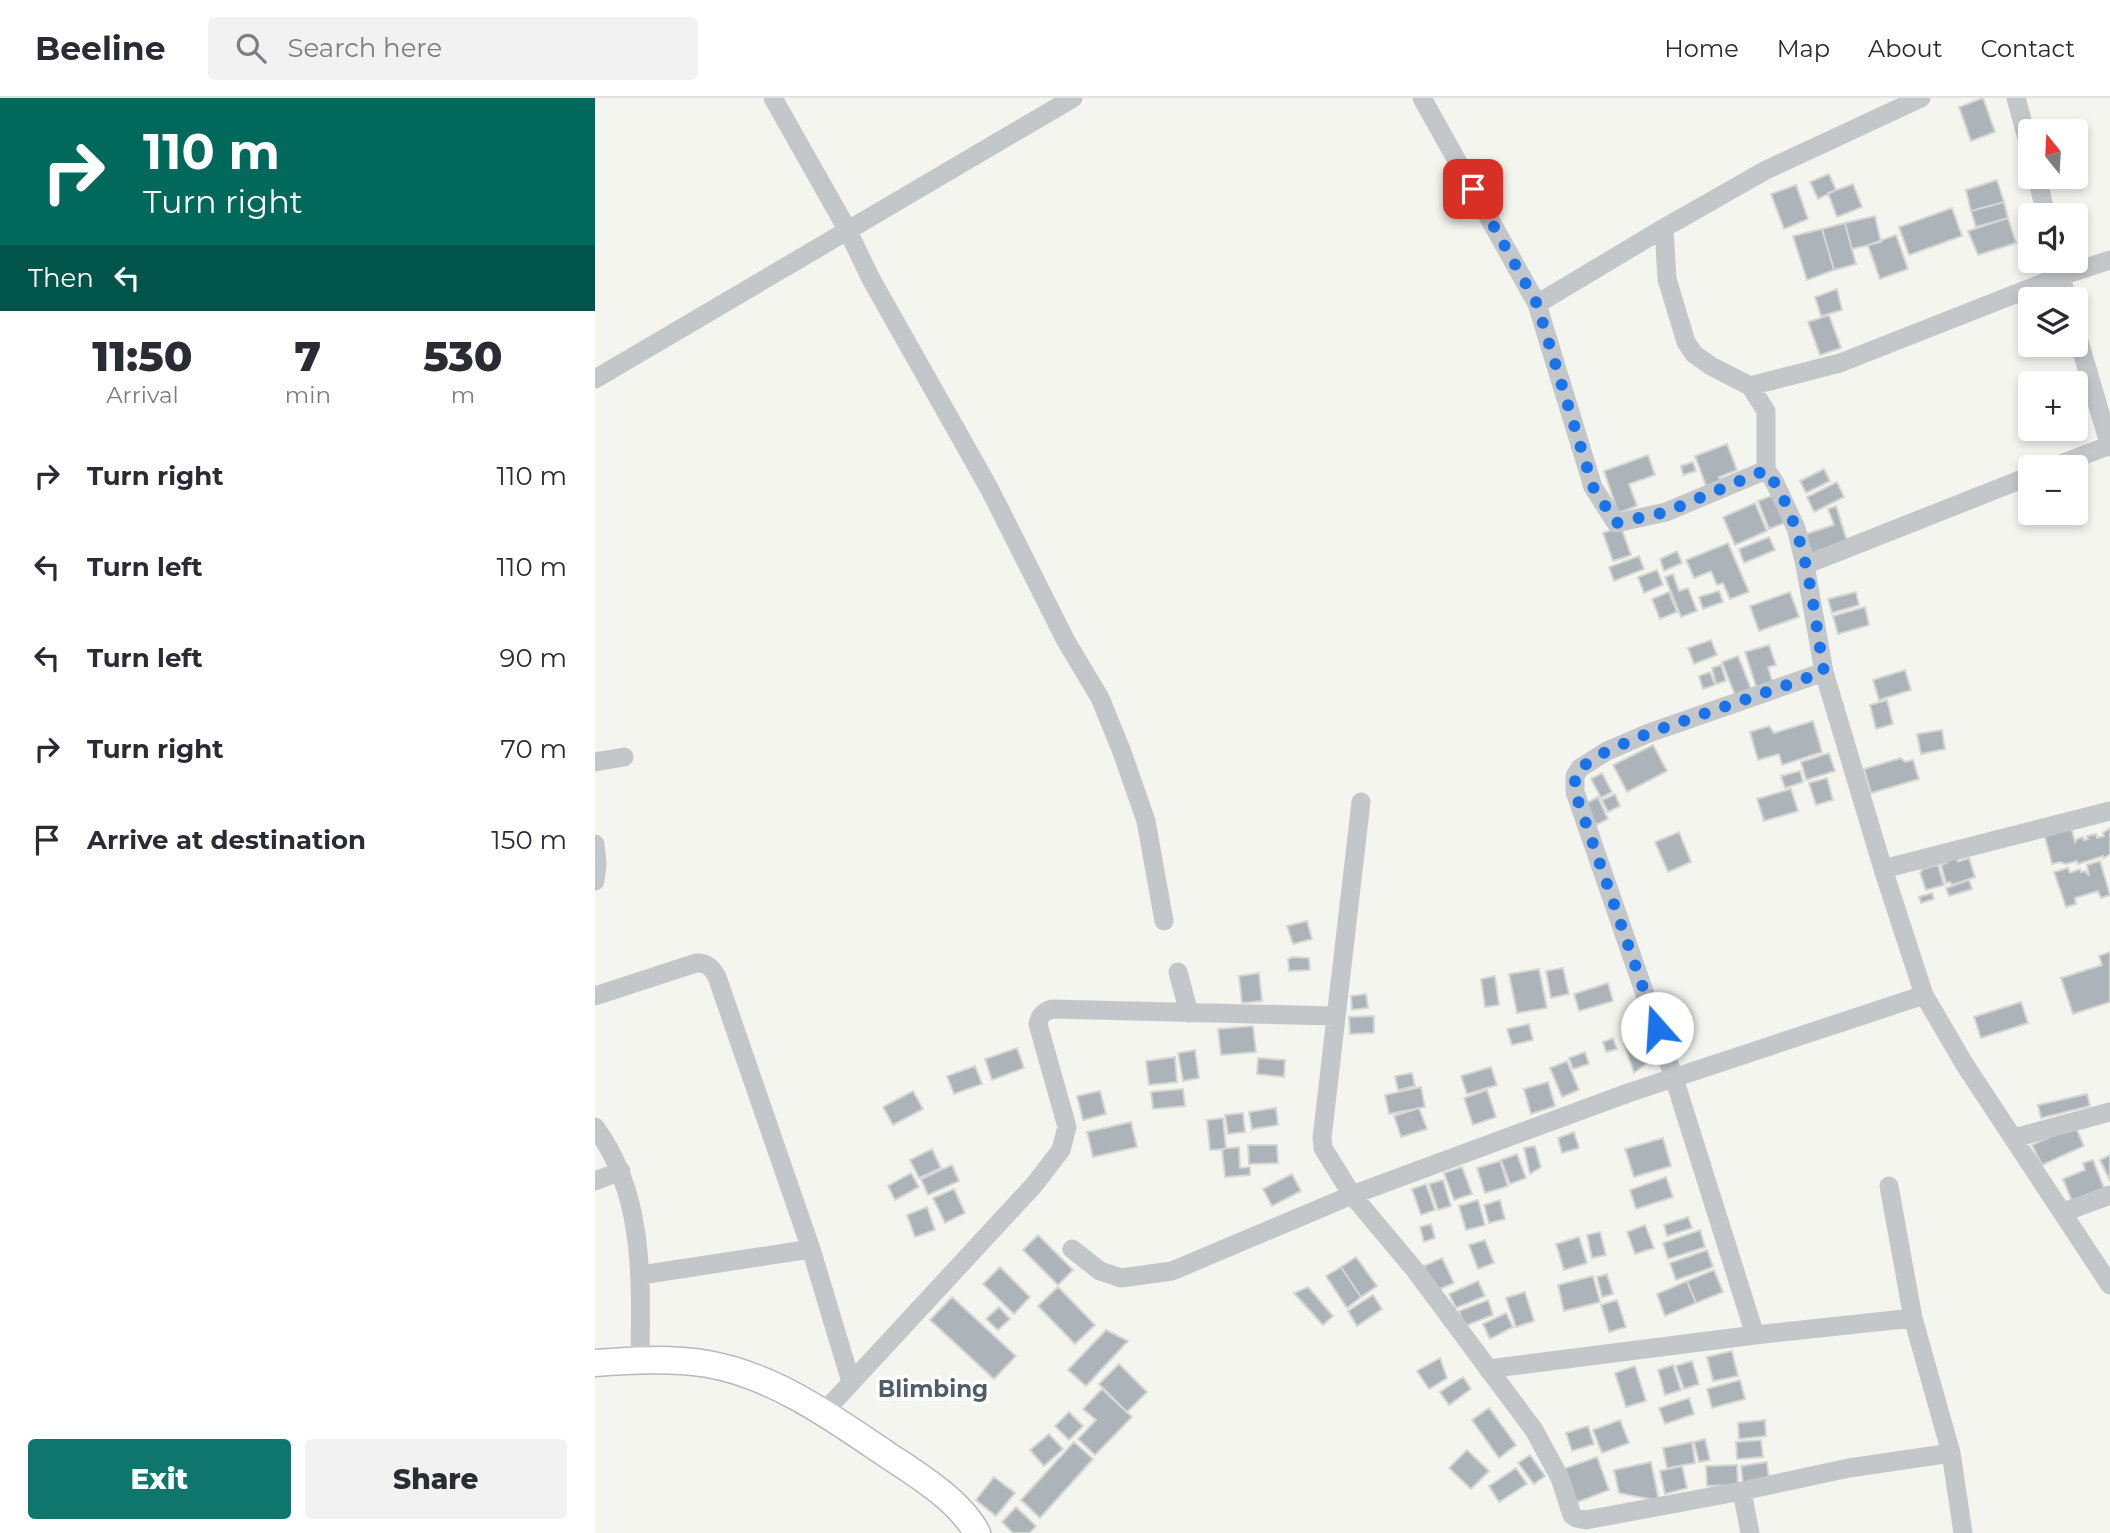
<!DOCTYPE html>
<html lang="en">
<head>
<meta charset="utf-8">
<style>
  :root { --surface:#fff; --page:#f2f2f3; --text:#2b2b33; --muted:#7c7c81; --line:#e1e1e2; --accent:#0f766e }
  body { margin:0; font-family:Montserrat,sans-serif; background:var(--page); color:var(--text); height:100vh; display:flex; flex-direction:column; font-size:26px; white-space:nowrap }
  * { box-sizing:border-box; margin:0 }
  p { font-size:23px; color:var(--muted) }
  .icon { flex:none; width:38px; height:38px; fill:none; stroke:currentColor; stroke-width:2; stroke-linecap:round; stroke-linejoin:round }
  .map { position:relative; flex:1; overflow:hidden }
  .panel { display:flex; flex-direction:column; background:var(--surface); width:595px }
  .panel>* { flex:none }
  .hud { background:#00695c; color:#fff; overflow:hidden }
  .needle { width:46px; rotate:342deg }
  .controls { position:absolute; left:1423px; top:21px; display:grid; gap:14px }
  .controls a { display:grid; place-items:center; width:70px; height:70px; border-radius:7px; background:var(--surface); box-shadow:0 4px 10px #0003; font-size:35px }
  .pin { position:absolute; display:grid; place-items:center; width:60px; height:60px; color:#fff; margin:-30px; border-radius:14px; box-shadow:0 4px 10px #0006 }
  .me { position:absolute; width:77px; margin:-38px; rotate:341deg; stroke-linejoin:round; filter:drop-shadow(0 0 5px #0008) }
  .turn { display:flex; align-items:center; gap:24px; height:147px; padding:0 28px; font-size:32px }
  .turn .icon { width:91px; height:91px; stroke-width:2.5 }
  .turn b { display:block; font-size:49px; line-height:60px }
  .then { display:flex; align-items:center; height:66px; padding:0 28px; background:#0003; gap:14px; font-size:26px }
  .eta { display:flex; justify-content:space-evenly; align-items:center; height:119px; text-align:center }
  .eta b { font-size:42px; font-weight:800; line-height:49px }
  .action { display:flex; gap:14px; margin-top:auto; padding:14px 28px }
  .action a { flex:1; height:80px; border-radius:7px; background:var(--accent); color:#fff; font-size:28px; font-weight:800; line-height:80px; text-align:center }
  .action a+a { background:var(--page); color:var(--text) }
  ul { padding:0; list-style:none }
  li { display:flex; align-items:center; gap:21px; height:91px; padding:0 28px }
  li div { flex:1 }
  li b { display:block; font-size:26px }
  li em { font-style:normal }
  header { display:flex; align-items:center; gap:42px; box-sizing:border-box; height:98px; padding:0 35px; background:var(--surface); border-bottom:2px solid var(--line) }
  header strong { font-size:33px }
  nav { display:flex; gap:38px; margin-inline-start:auto; font-size:24px }
  .search { width:490px; height:63px; background:var(--page); display:flex; align-items:center; gap:18px; box-sizing:border-box; padding:0 24px; border-radius:7px; color:var(--muted); font-size:26px }
  main { display:flex; flex:1; min-height:0 }
  .map>svg:first-child { display:block }
</style>
</head>
<body>
<header>
<strong>Beeline</strong>
<div class="search"><svg class="icon" aria-label="search" viewBox="0 0 24 24"><circle cx="10" cy="10" r="6"/><path d="M15 15l6 6"/></svg>Search here</div>
<nav><a>Home</a><a>Map</a><a>About</a><a>Contact</a></nav>
</header>
<main>
<section class="panel">
<div class="hud">
<div class="turn"><svg class="icon" aria-label="right" viewBox="0 0 24 24"><path d="M7 20v-9h11M14 6l5 5-5 5"/></svg><div><b>110 m</b>Turn right</div></div>
<div class="then">Then<svg class="icon" aria-label="left" viewBox="0 0 24 24"><path d="M17 20v-9H6M10 6l-5 5 5 5"/></svg></div>
</div>
<div class="eta">
<div><b>11:50</b><p>Arrival</p></div>
<div><b>7</b><p>min</p></div>
<div><b>530</b><p>m</p></div>
</div>
<ul>
<li><svg class="icon" aria-label="right" viewBox="0 0 24 24"><path d="M7 20v-9h11M14 6l5 5-5 5"/></svg><div><b>Turn right</b></div><em>110 m</em></li>
<li><svg class="icon" aria-label="left" viewBox="0 0 24 24"><path d="M17 20v-9H6M10 6l-5 5 5 5"/></svg><div><b>Turn left</b></div><em>110 m</em></li>
<li><svg class="icon" aria-label="left" viewBox="0 0 24 24"><path d="M17 20v-9H6M10 6l-5 5 5 5"/></svg><div><b>Turn left</b></div><em>90 m</em></li>
<li><svg class="icon" aria-label="right" viewBox="0 0 24 24"><path d="M7 20v-9h11M14 6l5 5-5 5"/></svg><div><b>Turn right</b></div><em>70 m</em></li>
<li><svg class="icon" aria-label="arrive" viewBox="0 0 24 24"><path d="M6 21V4h12l-3 4 3 4H6"/></svg><div><b>Arrive at destination</b></div><em>150 m</em></li>
</ul>
<div class="action"><a>Exit</a><a>Share</a></div>
</section>
<div class="map">
<svg width="1515" height="1435" viewBox="0 0 1515 1435">
  <rect width="100%" height="100%" fill="#f5f5f0"/>
  <path fill="#acb4b9" stroke="#d6d6d3" stroke-width="2" d="M1388,0L1400,34L1376,43L1364,9Z
    M1234,76L1241,92L1223,101L1215,84Z
    M1402,82L1409,104L1376,113L1371,92Z
    M1258,86L1267,109L1242,119L1233,95Z
    M1201,87L1213,121L1189,131L1176,96Z
    M1409,104L1413,120L1381,129L1376,113Z
    M1357,110L1367,138L1314,157L1304,129Z
    M1280,118L1286,144L1257,151L1250,125Z
    M1413,120L1421,145L1383,157L1373,133Z
    M1250,125L1261,166L1239,172L1227,131Z
    M1227,131L1239,172L1212,182L1198,138Z
    M1301,137L1313,171L1285,181L1273,147Z
    M1242,191L1247,212L1226,218L1220,199Z
    M1234,217L1246,250L1225,257L1213,224Z
    M1132,346L1142,372L1124,379L1127,387L1113,393L1100,358Z
    M1053,357L1060,377L1034,386L1042,408L1023,415L1009,373Z
    M1098,364L1101,373L1088,377L1086,368Z
    M1229,371L1235,383L1211,395L1205,383Z
    M1242,384L1249,399L1219,414L1212,399Z
    M1181,396L1192,424L1174,431L1163,403Z
    M1160,405L1172,433L1140,447L1128,419Z
    M1241,408L1253,446L1217,457L1211,436L1239,427L1233,411Z
    M1026,429L1036,457L1018,463L1008,435Z
    M1174,439L1180,452L1149,465L1144,451Z
    M1133,445L1154,494L1135,501L1128,485L1122,487L1116,473L1099,480L1091,462Z
    M1082,453L1087,465L1069,473L1065,461Z
    M1044,458L1049,471L1019,483L1014,469Z
    M1062,472L1068,487L1049,495L1043,479Z
    M1078,476L1084,493L1093,490L1102,513L1086,519L1070,479Z
    M1124,493L1128,504L1108,511L1104,499Z
    M1074,494L1082,514L1065,521L1057,501Z
    M1195,494L1204,519L1164,533L1155,508Z
    M1261,494L1264,507L1237,515L1233,501Z
    M1270,509L1274,527L1243,536L1238,518Z
    M1116,542L1122,557L1099,566L1093,550Z
    M1174,547L1181,567L1173,569L1178,586L1162,591L1150,554Z
    M1143,558L1156,591L1140,597L1127,564Z
    M1126,567L1131,583L1121,586L1117,570Z
    M1310,572L1316,592L1284,602L1278,582Z
    M1115,574L1120,587L1108,591L1104,578Z
    M1292,602L1298,626L1281,631L1275,607Z
    M1218,623L1227,654L1187,667L1184,656L1163,662L1155,634L1174,628L1179,635Z
    M1347,632L1350,651L1326,656L1322,636Z
    M1058,647L1072,673L1032,694L1018,667Z
    M1234,655L1240,673L1211,682L1206,664Z
    M1306,660L1310,664L1318,662L1324,681L1276,695L1269,671Z
    M1205,673L1208,684L1190,690L1186,678Z
    M1007,675L1017,694L1006,700L996,681Z
    M1232,680L1238,702L1221,707L1214,685Z
    M1196,691L1203,713L1169,723L1162,701Z
    M1020,696L1025,708L1013,714L1007,702Z
    M1003,699L1013,721L1001,727L990,706Z
    M1469,728L1477,733L1480,744L1482,741L1488,739L1489,742L1493,741L1492,738L1501,736L1502,740L1509,738L1508,735L1515,730V756L1509,760L1508,758L1483,766L1482,763L1471,766L1465,764L1457,766L1450,739Z
    M1084,734L1096,764L1073,774L1060,744Z
    M1361,757L1363,764L1374,760L1380,779L1357,787L1355,784L1351,785L1346,767L1352,765L1350,760Z
    M1505,763L1515,797L1506,800L1503,793L1480,800L1481,806L1471,809L1459,774L1473,770L1475,775L1485,771L1486,774L1490,773L1494,778L1492,767Z
    M1343,767L1349,787L1331,792L1325,775L1328,771Z
    M1374,782L1377,791L1354,798L1351,790Z
    M1337,795L1339,801L1326,805L1324,799Z
    M712,823L717,841L698,846L692,828Z
    M1515,854V904L1478,916L1466,880L1507,867L1504,858Z
    M698,859L714,860L715,872L694,873L693,861Z
    M968,870L974,896L956,900L951,873Z
    M944,871L952,910L922,915L914,876Z
    M664,875L667,903L647,905L644,878Z
    M900,878L904,907L890,909L886,881Z
    M1013,885L1018,903L984,913L979,896Z
    M771,896L773,910L757,912L756,898Z
    M1426,904L1433,925L1386,940L1379,919Z
    M779,918V935L755,936L754,919Z
    M934,926L938,942L917,947L912,931Z
    M658,928L661,954L626,957L623,931Z
    M1045,939L1055,963L1039,975L1029,946Z
    M1018,940L1022,951L1011,954L1008,944Z
    M422,950L429,970L397,982L390,961Z
    M600,952L604,980L588,983L583,955Z
    M990,954L994,966L978,971L974,960Z
    M580,959L582,984L554,987L551,963Z
    M663,960L690,962L689,979L662,976Z
    M972,963L984,992L967,999L955,970Z
    M380,968L387,986L359,996L352,978Z
    M896,969L902,987L872,996L866,978Z
    M817,975L820,988L803,992L800,978Z
    M953,984L960,1008L936,1016L929,991Z
    M826,989L830,1009L794,1016L790,997Z
    M588,991L590,1008L558,1011L556,994Z
    M892,992L901,1019L878,1027L869,1000Z
    M318,993L328,1011L298,1027L288,1009Z
    M505,993L511,1016L488,1022L482,998Z
    M1492,996L1495,1008L1446,1020L1443,1007Z
    M681,1010L683,1027L657,1031L654,1014Z
    M824,1010L832,1031L806,1039L799,1018Z
    M648,1015L650,1034L633,1036L630,1017Z
    M628,1020L631,1051L615,1052L612,1022Z
    M536,1024L542,1049L498,1059L492,1034Z
    M1475,1030H1481L1489,1048L1447,1067L1437,1047Z
    M979,1034L984,1050L967,1055L963,1040Z
    M1068,1040L1076,1068L1039,1079L1030,1051Z
    M653,1047H682L683,1065L654,1066Z
    M940,1048L946,1069L935,1076L929,1050Z
    M644,1049L645,1070L655,1069V1077L630,1079L627,1051Z
    M337,1051L346,1070L324,1080L315,1062Z
    M922,1056L931,1080L915,1086L906,1062Z
    M1515,1057V1083L1505,1062Z
    M1498,1062L1509,1090L1477,1103L1468,1081L1490,1072L1488,1065Z
    M905,1063L913,1088L890,1095L882,1070Z
    M357,1067L364,1083L333,1097L326,1081Z
    M867,1069L877,1096L859,1102L849,1075Z
    M316,1075L324,1089L300,1102L293,1088Z
    M697,1076L706,1093L677,1108L668,1091Z
    M1071,1079L1078,1099L1041,1111L1035,1092Z
    M848,1082L856,1108L843,1112L834,1086Z
    M831,1086L840,1112L826,1117L817,1091Z
    M359,1091L370,1115L350,1125L338,1100Z
    M883,1102L890,1127L871,1132L864,1108Z
    M905,1102L910,1121L894,1125L889,1107Z
    M332,1109L340,1132L320,1139L312,1117Z
    M1093,1119L1097,1130L1072,1138L1069,1127Z
    M836,1126L840,1140L829,1144L825,1129Z
    M1050,1127L1059,1150L1040,1156L1032,1134Z
    M1105,1132L1110,1149L1073,1161L1068,1145Z
    M1005,1134L1011,1157L997,1160L992,1137Z
    M443,1137L478,1172L463,1187L428,1152Z
    M984,1139L992,1165L969,1172L961,1146Z
    M890,1142L899,1165L883,1171L874,1147Z
    M1112,1152L1118,1169L1081,1182L1075,1165Z
    M761,1159L782,1188L766,1199L746,1169Z
    M847,1160L859,1185L840,1193L829,1168Z
    M405,1169L435,1199L419,1216L388,1186Z
    M746,1169L766,1199L752,1210L731,1178Z
    M1119,1172L1128,1194L1101,1205L1092,1183Z
    M1012,1176L1018,1196L1007,1199L1002,1179Z
    M998,1178L1005,1204L969,1213L963,1187Z
    M883,1183L890,1198L861,1210L854,1196Z
    M1092,1183L1101,1205L1070,1218L1062,1196Z
    M463,1189L500,1227L480,1246L443,1208Z
    M713,1189L738,1218L728,1227L699,1195Z
    M930,1194L939,1223L921,1229L911,1200Z
    M778,1197L787,1211L762,1228L753,1213Z
    M357,1199L421,1258L399,1281L335,1222Z
    M893,1202L898,1217L870,1228L864,1213Z
    M1022,1202L1031,1229L1014,1234L1006,1207Z
    M404,1209L415,1221L403,1232L391,1221Z
    M911,1215L918,1229L895,1241L888,1226Z
    M511,1232L533,1243L491,1288L473,1272Z
    M1137,1253L1143,1278L1118,1283L1112,1259Z
    M845,1260L852,1280L834,1291L822,1273Z
    M1097,1263L1104,1286L1089,1291L1081,1268Z
    M524,1266L552,1294L532,1314L504,1286Z
    M1078,1267L1086,1292L1070,1297L1063,1272Z
    M1040,1268L1051,1303L1031,1309L1020,1275Z
    M868,1279L876,1291L854,1307L845,1294Z
    M1145,1282L1150,1301L1117,1310L1112,1291Z
    M507,1291L537,1319L500,1357L483,1341L501,1322L488,1311Z
    M1094,1300L1099,1316L1070,1326L1064,1310Z
    M894,1310L921,1347L904,1360L877,1322Z
    M474,1314L488,1328L474,1342L460,1328Z
    M1025,1322L1034,1345L1007,1355L998,1332Z
    M1170,1322L1171,1338L1144,1341L1143,1325Z
    M993,1328L999,1346L977,1353L971,1335Z
    M454,1336L468,1351L449,1368L435,1352Z
    M1110,1341L1115,1362L1104,1364L1099,1344Z
    M1166,1342L1168,1359L1142,1361L1141,1344Z
    M479,1344L498,1361L445,1420L426,1402Z
    M1097,1344L1100,1365L1072,1370L1068,1350Z
    M872,1352L894,1373L876,1391L854,1370Z
    M935,1357L950,1378L939,1386L923,1365Z
    M1002,1359L1014,1392L980,1405L968,1371Z
    M1056,1364L1064,1403L1024,1395L1019,1372Z
    M1172,1364L1174,1382L1148,1386L1146,1368Z
    M1142,1367L1143,1387L1112,1388L1111,1368Z
    M1087,1368L1092,1390L1070,1396L1065,1373Z
    M921,1370L932,1386L904,1404L894,1388Z
    M399,1379L420,1395L401,1418L381,1402Z
    M421,1409L441,1428L435,1435H418L407,1424Z"/>
  <g fill="none" stroke-linecap="round" stroke-linejoin="round">
    <defs>
      <path id="secondary" d="M0,1265C37,1262 76,1260 113,1266C180,1278 238,1320 294,1358C323,1377 365,1403 382,1435"/>
    </defs>
    <use href="#secondary" stroke="#b3b9bd" stroke-width="29"/>
    <path stroke="#c4c7ca" stroke-width="19" d="M178,0L252,131L276,181L394,390L471,543L505,600L527,654L551,723L569,823
      M827,0L942,206L998,389L1021,425L1071,414L1171,372
      M1326,0L1171,72L1069,130L1072,181L1091,244L1099,256L1116,268L1155,288L1171,313V372L1179,383L1201,430L1210,467L1229,574L1288,771L1329,897L1370,967L1515,1187
      M1421,0L1435,51
      M1442,79L1451,117
      M1462,163L1472,201
      M942,206L1069,130
      M1480,230L1515,349
      M0,281L478,0
      M1155,288L1245,265L1466,178L1515,162
      M1458,369L1515,347
      M1210,467L1435,378
      M0,664L29,659
      M766,704L727,1040L728,1050L757,1097L820,1172L939,1332L965,1380L977,1417L981,1420L991,1422L1147,1393L1254,1370L1356,1355
      M0,746L2,766L0,783
      M1288,771L1515,713
      M583,874L594,915
      M0,898L101,865C113,865 116,869 122,879L216,1151L256,1284
      M0,1029C50,1096 46,1183 45,1262
      M1419,1040L1515,1014
      M0,1083L26,1073
      M1294,1088L1318,1220
      M1469,1114L1515,1097
      M477,1151L505,1173L526,1180L577,1173L757,1097L1033,995L1329,897
      M46,1177L216,1151
      M1160,1237L1079,980L980,694V678L985,670L1012,653L1054,635L1229,574
      M893,1271L1160,1237L1318,1220L1356,1355L1368,1435
      M229,1314L439,1087L466,1052L472,1029L443,926C445,917 448,914 457,911L741,918
      M1147,1393L1155,1435"/>
    <use href="#secondary" stroke="#fff" stroke-width="26"/>
  </g>
  <g fill="none" stroke-linecap="round" stroke-linejoin="round">
    <path stroke="#1a73e8" stroke-width="12" stroke-dasharray="0 21.6" d="M878,91L942,206L998,389L1021,425L1071,414L1171,372C1213,429 1217,507 1229,574L1054,635L1012,653L985,670L980,678V694L1062,930"/>
  </g>
  <g text-anchor="middle" stroke-width="7" stroke-linejoin="round" paint-order="stroke">
    <g font-size="23" font-weight="bold" fill="#505d68" stroke="#fff">
      <text x="338" y="1299">Blimbing</text>
    </g>
  </g>
</svg>
<div class="controls">
<a><svg class="needle" viewBox="-14 -14 28 28"><path d="M0-13l5 13h-10z" fill="#e53935"/><path d="M0 13l5-13h-10z" fill="#7c7c81"/></svg></a>
<a><svg class="icon" aria-label="sound" viewBox="0 0 24 24"><path d="M4 9h4l5-4v14l-5-4H4zM17 9q2 3 0 6"/></svg></a>
<a><svg class="icon" aria-label="layers" viewBox="0 0 24 24"><path d="M12 4l9 5-9 5-9-5zM3 14l9 5 9-5"/></svg></a>
<a>+</a>
<a>−</a>
</div>
<div class="pin" style="left:878px;top:91px;background:#d93025"><svg class="icon" aria-label="arrive" viewBox="0 0 24 24"><path d="M6 21V4h12l-3 4 3 4H6"/></svg></div>
<svg class="me" style="left:1062px;top:930px" viewBox="-20 -20 40 40"><circle r="19" fill="#fff"/><path d="M0-13L10 11 0 6-10 11z" fill="#1a73e8"/></svg>
</div>
</main>
</body>
</html>
